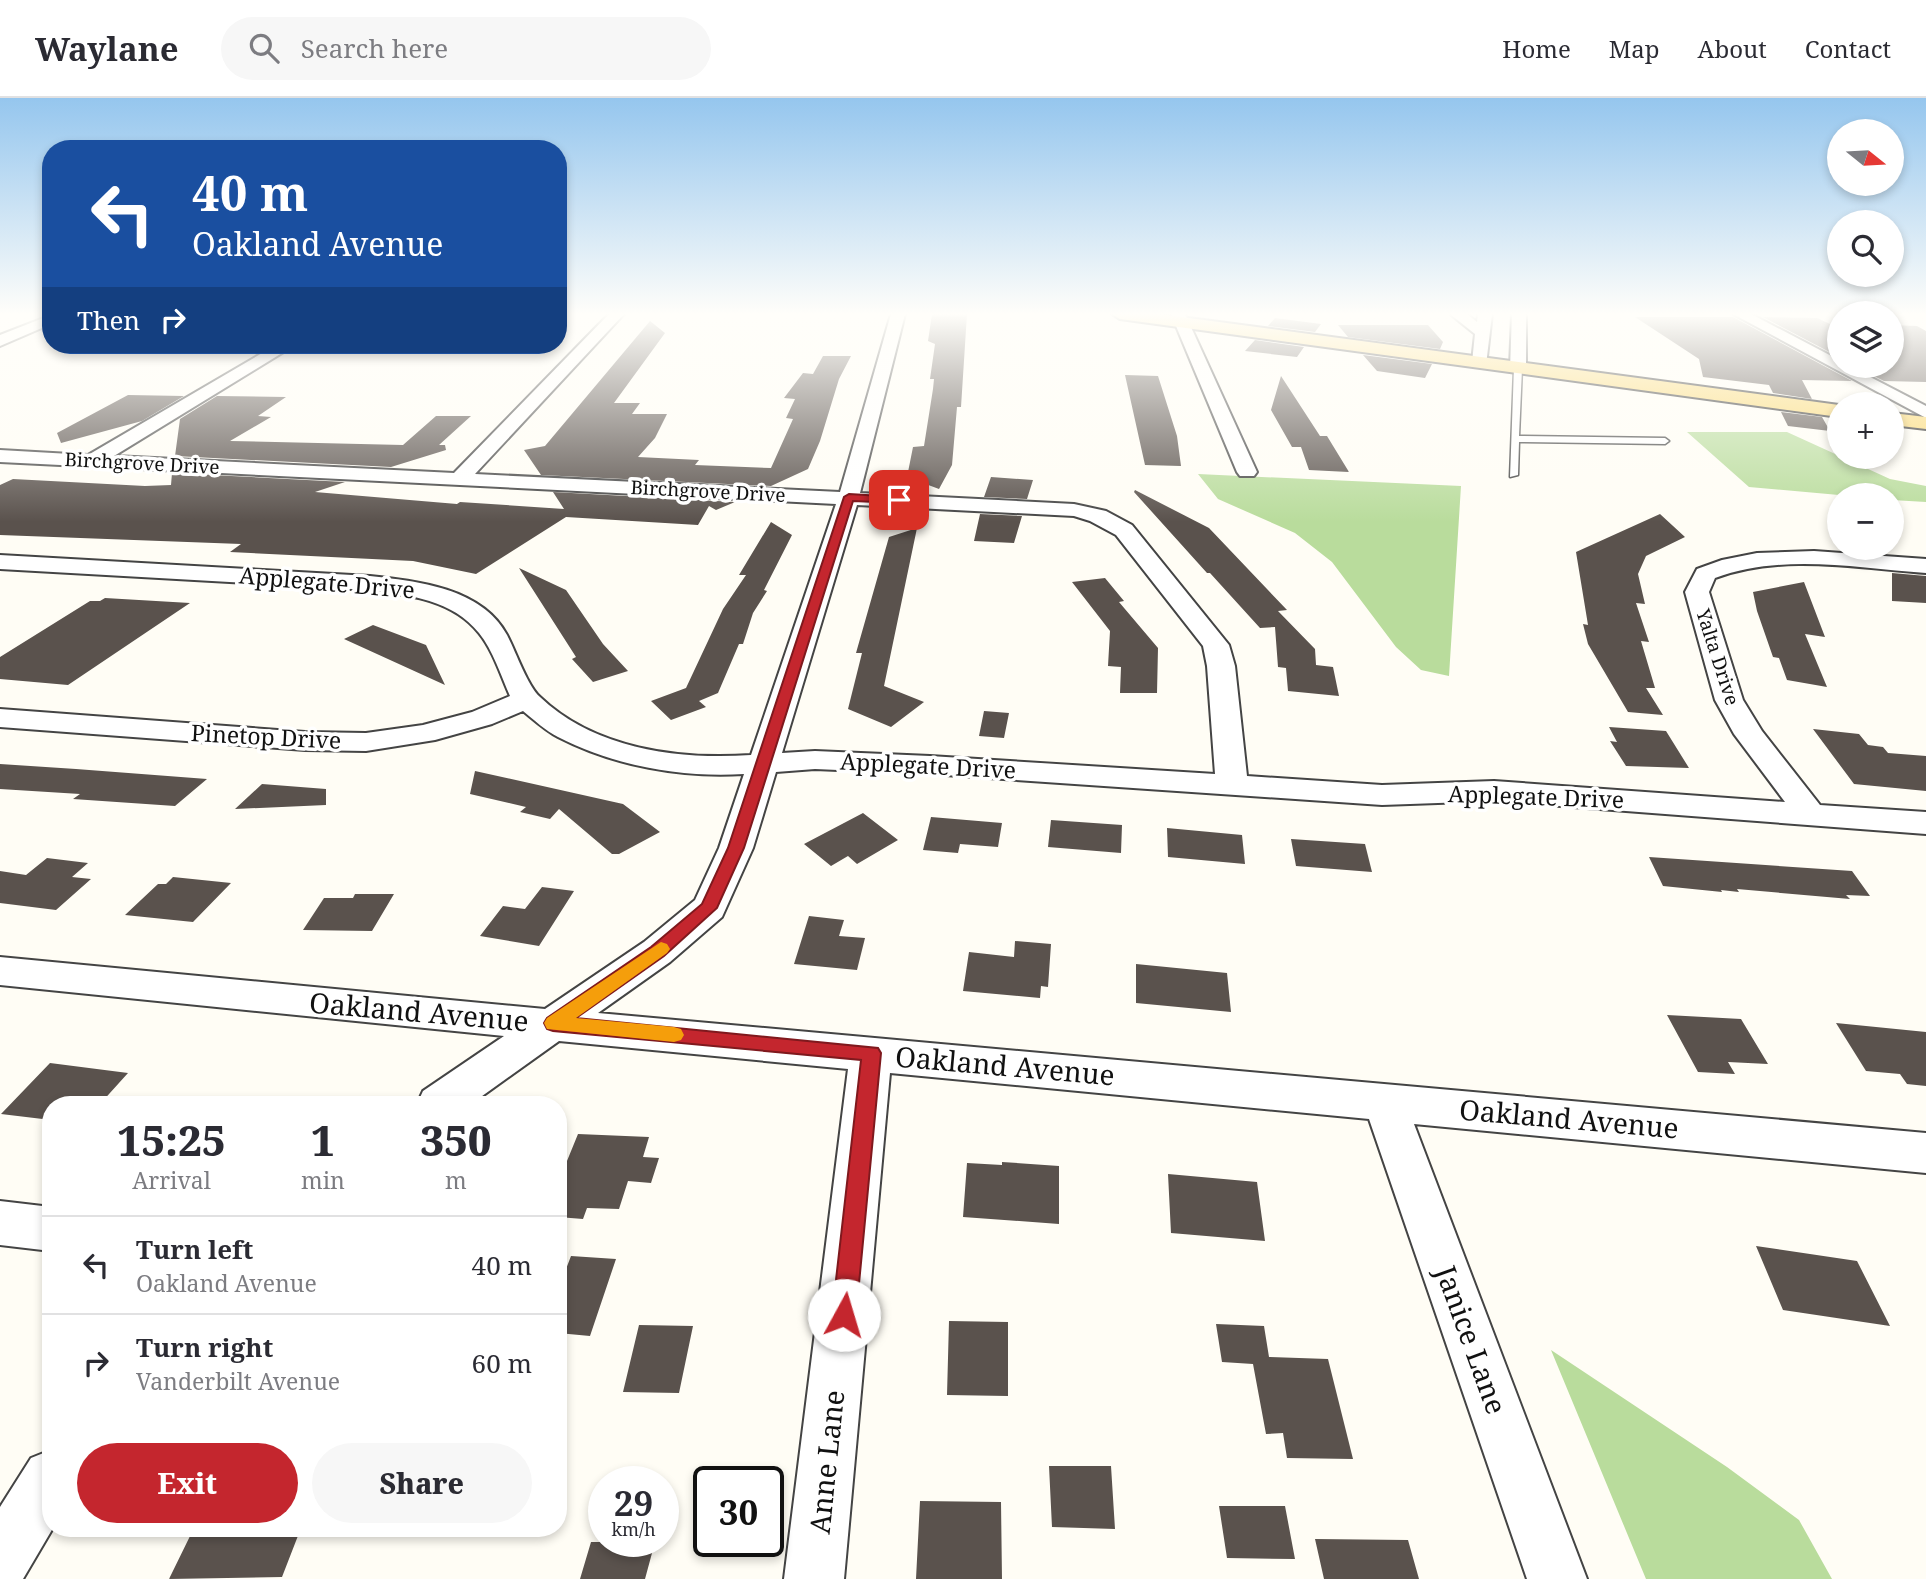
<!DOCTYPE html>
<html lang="en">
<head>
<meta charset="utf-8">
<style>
  :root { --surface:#fff; --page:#f7f7f7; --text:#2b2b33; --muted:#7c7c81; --line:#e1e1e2; --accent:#c4262e }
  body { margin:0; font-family:"Noto Serif",serif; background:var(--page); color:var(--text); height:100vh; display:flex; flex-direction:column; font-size:26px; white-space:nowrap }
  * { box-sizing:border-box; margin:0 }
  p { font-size:23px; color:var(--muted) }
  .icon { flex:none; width:38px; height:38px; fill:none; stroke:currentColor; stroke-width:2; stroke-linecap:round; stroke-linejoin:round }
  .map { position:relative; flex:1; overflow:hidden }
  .drawer { position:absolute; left:42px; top:998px; width:525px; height:441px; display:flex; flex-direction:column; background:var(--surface); border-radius:28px; box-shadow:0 4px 10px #0003 }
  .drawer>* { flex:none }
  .hud { position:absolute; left:42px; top:42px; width:525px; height:214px; border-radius:28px; box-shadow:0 4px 10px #0003; background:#1a4fa0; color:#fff; overflow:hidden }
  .needle { width:46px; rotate:108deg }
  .buttons { position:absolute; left:1827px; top:21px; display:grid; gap:14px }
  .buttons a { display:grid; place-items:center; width:77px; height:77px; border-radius:50%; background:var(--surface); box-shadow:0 4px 10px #0003; font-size:35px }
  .speed { position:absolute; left:588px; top:1368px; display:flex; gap:14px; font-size:35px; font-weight:700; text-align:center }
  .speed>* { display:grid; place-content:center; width:91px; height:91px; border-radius:50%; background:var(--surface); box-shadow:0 4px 10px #0003; line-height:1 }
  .speed small { font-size:18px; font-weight:400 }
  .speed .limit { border:4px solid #111; border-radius:10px; background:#fff; color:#111 }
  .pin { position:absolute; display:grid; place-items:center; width:60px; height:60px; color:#fff; margin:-30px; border-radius:14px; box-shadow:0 4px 10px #0006 }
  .me { position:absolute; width:77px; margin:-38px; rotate:6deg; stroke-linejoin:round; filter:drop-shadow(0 0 5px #0008) }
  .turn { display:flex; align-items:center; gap:24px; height:147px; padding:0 35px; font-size:32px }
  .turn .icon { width:91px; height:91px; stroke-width:2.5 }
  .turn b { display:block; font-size:49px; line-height:60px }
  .then { display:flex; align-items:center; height:66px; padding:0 35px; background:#0003; gap:14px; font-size:26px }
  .eta { display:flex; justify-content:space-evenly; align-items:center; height:119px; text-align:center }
  .eta b { font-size:42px; font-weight:800; line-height:49px }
  .action { display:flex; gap:14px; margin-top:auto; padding:14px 35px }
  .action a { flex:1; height:80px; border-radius:42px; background:var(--accent); color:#fff; font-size:28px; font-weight:800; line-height:80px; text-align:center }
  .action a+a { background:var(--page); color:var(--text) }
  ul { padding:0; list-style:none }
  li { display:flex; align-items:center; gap:21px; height:98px; padding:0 35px; border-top:2px solid var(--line) }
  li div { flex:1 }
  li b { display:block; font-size:26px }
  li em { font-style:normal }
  header { display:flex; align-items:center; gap:42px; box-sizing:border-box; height:98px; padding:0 35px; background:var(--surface); border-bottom:2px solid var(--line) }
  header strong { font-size:33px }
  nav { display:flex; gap:38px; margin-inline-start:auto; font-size:24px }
  .search { width:490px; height:63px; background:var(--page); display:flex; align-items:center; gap:18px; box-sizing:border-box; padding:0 24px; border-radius:38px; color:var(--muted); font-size:26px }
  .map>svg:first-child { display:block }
</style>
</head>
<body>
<header>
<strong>Waylane</strong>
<div class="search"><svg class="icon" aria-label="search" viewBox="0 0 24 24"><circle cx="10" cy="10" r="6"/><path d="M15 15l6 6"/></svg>Search here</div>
<nav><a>Home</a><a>Map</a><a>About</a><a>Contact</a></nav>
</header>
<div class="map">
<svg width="1926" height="1481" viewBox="0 0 1926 1481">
  <rect width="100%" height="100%" fill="#fffdf5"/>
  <path fill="#b9dc9c" d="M1687,334H1787L1890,381L1926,388V404L1892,402V397H1839L1749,389Z
    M1198,376L1461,388L1449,578L1421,572L1396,549L1332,464L1295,435L1218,401Z
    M1551,1252L1727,1369L1799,1422L1832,1481H1646Z"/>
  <path fill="#5a524d" d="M932,216H967L961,309H957L952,367L939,391L907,379L913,349L924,348L933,291L934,281H930L935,246L928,243Z
    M1635,219H1733L1852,283L1802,282L1812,301L1773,295L1769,287L1703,279L1699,261Z
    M1763,219L1817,220L1830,226H1839V259Z
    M1275,220L1321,226L1315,234L1268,228Z
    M650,223L665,235L614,305H640L632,316H667L655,340L638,359L699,362L695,367L771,370L793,321L786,320L795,301L784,300L803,275L813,276L823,258H851L839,281L820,343L808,371L771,388L541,377L524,352L545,348Z
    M1338,227H1428L1443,244L1440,251L1348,239Z
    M1892,227L1917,228L1926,233V284L1884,283L1854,268H1892Z
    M1255,242L1304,249L1297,259L1245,253Z
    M1363,257L1432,266L1425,280L1377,273Z
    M1125,277L1158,278L1177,338L1181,368L1145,367Z
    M1281,278L1320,338H1327L1349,374L1309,372L1301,349H1292L1271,312Z
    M128,297L184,298L142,323L61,345L57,335Z
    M217,298L286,299L258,318L271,319L230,343L403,347L436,318H471L439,347H445L446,352L391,369L175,358L180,321Z
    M1781,314L1822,319L1830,333L1788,328Z
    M172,375L345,384L315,394L457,406L460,404L564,411L553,394L735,404L716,412L709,408L698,427L566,419L476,476L413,463L230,454L241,446L0,437V387L13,381L145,388L171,387Z
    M991,379L1033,382L1027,401L984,399Z
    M1135,392L1209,430L1287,512L1278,513L1315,551L1316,567L1333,569L1339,598L1288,593L1286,570L1278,569L1275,529L1260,530L1210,475H1207L1134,394Z
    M980,416L1022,418L1014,445L974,443Z
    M1660,416L1685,439L1646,458L1638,476L1645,506L1636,505L1649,544L1641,543L1655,590H1646L1663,617L1628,614L1588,546L1583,526L1588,527L1576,454Z
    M771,424L792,437L764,492L767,493L753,515L743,546H739L718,595L699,603L706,609L671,622L651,603L686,590L723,511L746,477H739Z
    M917,430L884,588L924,604L891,629L848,611L862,555H856L889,439Z
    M519,470L566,492L603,546L628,573L593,584L572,561L576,559Z
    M1892,475L1926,478V505L1892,503Z
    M1105,480L1124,503L1119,504L1158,550L1157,595H1120L1121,569L1108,568L1110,533L1072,484Z
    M1804,484L1825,539L1805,536L1827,589L1787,582L1779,560L1773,559L1757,513L1753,494Z
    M105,500L190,505L68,587L0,581V559L90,503H100Z
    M373,527L426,547L445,587L344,541Z
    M984,613L1009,615L1004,640L979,638Z
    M1609,629L1666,633L1689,670L1626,668L1610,643L1617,644Z
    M1813,631L1859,636L1868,647L1883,649L1888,655L1926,658V693L1854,686Z
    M0,666L76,671L207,681L175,708L73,701L80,696L0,691Z
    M475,673L623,706L660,734L619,756H612L559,711L550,721L520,714L526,709L470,696Z
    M262,686L326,691V707L235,711Z
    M863,715L898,742L857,766L848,758L831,768L804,746Z
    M931,719L1002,725L998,749L960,746L958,755L923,752Z
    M1051,722L1122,727L1121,755L1048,749Z
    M1167,730L1242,737L1245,766L1168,759Z
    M1291,741L1365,746L1372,774L1296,768Z
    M1649,759L1852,773L1870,798L1846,797L1850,801L1737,791L1739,794L1721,792L1722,794L1663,788Z
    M47,760L88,765L72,779L91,781L56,812L0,805V773L26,777Z
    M173,779L231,785L193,824L125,817L158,786H166Z
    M542,789L574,793L539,848L480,838L503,808L525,811Z
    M355,796H394L372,833L303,832L324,800H353Z
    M809,818L844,822L839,838L865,840L857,872L794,866Z
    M1015,843L1051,846L1048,889L1041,888L1040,900L963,893L969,854L1014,859Z
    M1136,866L1227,875L1231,914L1136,905Z
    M1667,917L1741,921L1768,966L1728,964L1735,976L1698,974Z
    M1836,925L1926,934V988L1907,986L1900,976L1866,973Z
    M50,965L128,975L100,1006H51V1022L1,1016Z
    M578,1036L649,1039L643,1059L659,1060L651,1085L628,1083L619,1111L587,1110L583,1121L558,1119V1085Z
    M1002,1064L1059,1068V1126L963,1119L967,1065L1002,1067Z
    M1168,1076L1257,1084L1265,1143L1171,1135Z
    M1756,1148L1857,1163L1890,1228L1783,1212Z
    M571,1158L616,1161L590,1238L558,1235V1192Z
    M949,1223L1008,1224V1298L947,1297Z
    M1216,1226L1264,1228L1269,1259L1328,1261L1353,1361L1287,1360L1283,1335L1266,1336L1253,1266L1222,1264Z
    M639,1227L693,1228L679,1295L623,1294Z
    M1049,1368H1111L1115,1431L1052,1429Z
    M920,1403L1001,1404L1002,1481H916Z
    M1219,1408H1285L1295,1461L1227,1460Z
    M213,1430H301L282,1479L169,1481L192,1434L211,1435Z
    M1315,1441L1408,1442L1419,1481H1324Z
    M591,1444H655L645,1481H580Z"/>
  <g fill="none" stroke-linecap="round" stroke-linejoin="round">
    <defs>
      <path id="service" d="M1518,268L1522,270L1519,338L1665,340L1669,343L1665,346L1519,344L1518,377L1510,379L1514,270Z"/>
      <path id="minor" d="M609,216H624L475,376L840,394L891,216H905L860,395L1074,406L1106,413L1132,427L1229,547L1235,568L1247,678L1382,687L1494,683L1785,704L1734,636L1715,602L1685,494L1697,471L1722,462L1757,455L1814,453L1926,461V475C1856,470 1783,455 1715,480L1709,494L1743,602L1762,633L1820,707L1926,714V736L1494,703L1382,707L930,676L815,671L776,674L753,750L722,819L670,864L598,915L1926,1035V1075L1414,1026L1587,1481H1527L1369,1021L890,975L844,1481H784L848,971L559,943L471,1006H417L423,993L504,938L0,887V859L545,911L644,844L695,802L719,750L744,676C682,680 614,668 558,639C546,633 534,622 523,613L492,626L435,642L366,653L305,652L0,629V611L305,634L366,635L423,627L472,614L510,598C501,578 493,552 479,535C453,502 409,497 370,492L0,471V457L370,478C417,483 482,490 507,537C516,554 527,587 540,599C594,651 679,662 751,657L836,406L0,364V352L88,357L276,247H295L114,358L454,375ZM857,407L1074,418L1090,423L1116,437L1203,548L1207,568L1215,676L930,658L815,653L782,655Z
        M1171,216H1185L1257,374L1254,378H1240L1237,374Z
        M1450,216H1467L1477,224L1478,216H1492L1486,267H1474L1472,264L1475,236Z
        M1512,216H1526V270L1518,275L1510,270Z
        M1733,216H1751L1839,262V268H1849L1926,308V320Z
        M51,217V226L0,248V237Z
        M0,1103L51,1109V1153L0,1147Z
        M51,1352V1430H53L23,1481H0V1409L31,1360Z"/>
      <path id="primary" d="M1112,216H1159L1839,307V319L1120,221Z
        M1892,315L1926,319V331L1892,327Z"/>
    </defs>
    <use href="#service" stroke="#444" stroke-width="3"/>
    <use href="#minor" stroke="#444" stroke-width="4"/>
    <use href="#primary" stroke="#222" stroke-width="4"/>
    <use href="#service" fill="#fff" fill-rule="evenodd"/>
    <use href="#minor" fill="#fff" fill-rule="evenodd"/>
    <use href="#primary" fill="#f9d66b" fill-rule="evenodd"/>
  </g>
  <linearGradient id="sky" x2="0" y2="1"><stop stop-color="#95c6ee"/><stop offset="0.51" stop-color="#fffefa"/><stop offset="1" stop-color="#fffefa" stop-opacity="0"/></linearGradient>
  <rect width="1926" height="424" fill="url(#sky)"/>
  <path fill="#c4262e" stroke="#7f191e" stroke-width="2" d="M849,396L899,399L904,402L899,405L853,403L744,750L717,810L664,858L576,920L878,950L881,955L856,1217L853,1225L844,1229L835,1225L832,1217L861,962L553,933L547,931L544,925L547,920L651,849L702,806L728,750L844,399Z"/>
  <path fill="#f59e0b" d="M661,844L667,846L670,851L667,855L576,920L674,929L681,931L684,937L681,942L674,944L547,931L544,925L547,920Z"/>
  <g text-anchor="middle" stroke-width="7" stroke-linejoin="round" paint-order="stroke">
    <g font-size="19" fill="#111" stroke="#fff">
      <text transform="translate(142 365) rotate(3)" y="7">Birchgrove Drive</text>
      <text transform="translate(708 393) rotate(3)" y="7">Birchgrove Drive</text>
      <text transform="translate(1718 559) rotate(72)" y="7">Yalta Drive</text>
    </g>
    <g font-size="23" fill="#111" stroke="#fff">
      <text transform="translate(327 485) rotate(5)" y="8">Applegate Drive</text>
      <text transform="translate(266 639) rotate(3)" y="8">Pinetop Drive</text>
      <text transform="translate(928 668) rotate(3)" y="8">Applegate Drive</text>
      <text transform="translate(1536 699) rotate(2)" y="8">Applegate Drive</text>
    </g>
    <g font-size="28" fill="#111" stroke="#fff">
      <text transform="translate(419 914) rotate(5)" y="10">Oakland Avenue</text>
      <text transform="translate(1005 968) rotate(5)" y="10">Oakland Avenue</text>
      <text transform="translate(1569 1021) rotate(5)" y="10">Oakland Avenue</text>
      <text transform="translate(1471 1242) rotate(70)" y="10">Janice Lane</text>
      <text transform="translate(827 1364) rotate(-84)" y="10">Anne Lane</text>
    </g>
  </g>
</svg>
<div class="buttons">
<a><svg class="needle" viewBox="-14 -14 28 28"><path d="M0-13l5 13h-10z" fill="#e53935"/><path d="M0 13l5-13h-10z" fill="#7c7c81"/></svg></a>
<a><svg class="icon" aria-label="search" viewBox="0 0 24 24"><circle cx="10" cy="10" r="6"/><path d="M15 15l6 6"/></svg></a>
<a><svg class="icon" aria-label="layers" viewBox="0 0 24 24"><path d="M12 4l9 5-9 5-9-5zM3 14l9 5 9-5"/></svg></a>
<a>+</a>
<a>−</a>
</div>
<div class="speed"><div>29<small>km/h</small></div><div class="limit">30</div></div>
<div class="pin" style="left:899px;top:402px;background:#d93025"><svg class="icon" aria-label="arrive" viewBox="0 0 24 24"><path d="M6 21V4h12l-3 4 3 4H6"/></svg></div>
<svg class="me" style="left:844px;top:1217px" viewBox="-20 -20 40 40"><circle r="19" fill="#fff"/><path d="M0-13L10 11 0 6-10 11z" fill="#c4262e"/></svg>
<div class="hud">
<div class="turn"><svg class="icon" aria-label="left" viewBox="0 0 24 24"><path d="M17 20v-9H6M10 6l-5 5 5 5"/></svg><div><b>40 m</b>Oakland Avenue</div></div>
<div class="then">Then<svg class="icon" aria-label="right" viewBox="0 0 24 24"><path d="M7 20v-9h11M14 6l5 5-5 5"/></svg></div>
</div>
<section class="drawer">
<div class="eta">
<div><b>15:25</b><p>Arrival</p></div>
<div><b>1</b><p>min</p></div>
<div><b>350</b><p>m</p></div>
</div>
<ul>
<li><svg class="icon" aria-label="left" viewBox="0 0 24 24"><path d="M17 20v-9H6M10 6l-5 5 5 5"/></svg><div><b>Turn left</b><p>Oakland Avenue</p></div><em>40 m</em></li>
<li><svg class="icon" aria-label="right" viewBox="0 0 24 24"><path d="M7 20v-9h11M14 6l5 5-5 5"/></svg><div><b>Turn right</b><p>Vanderbilt Avenue</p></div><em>60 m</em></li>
</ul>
<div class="action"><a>Exit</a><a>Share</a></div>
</section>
</div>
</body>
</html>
